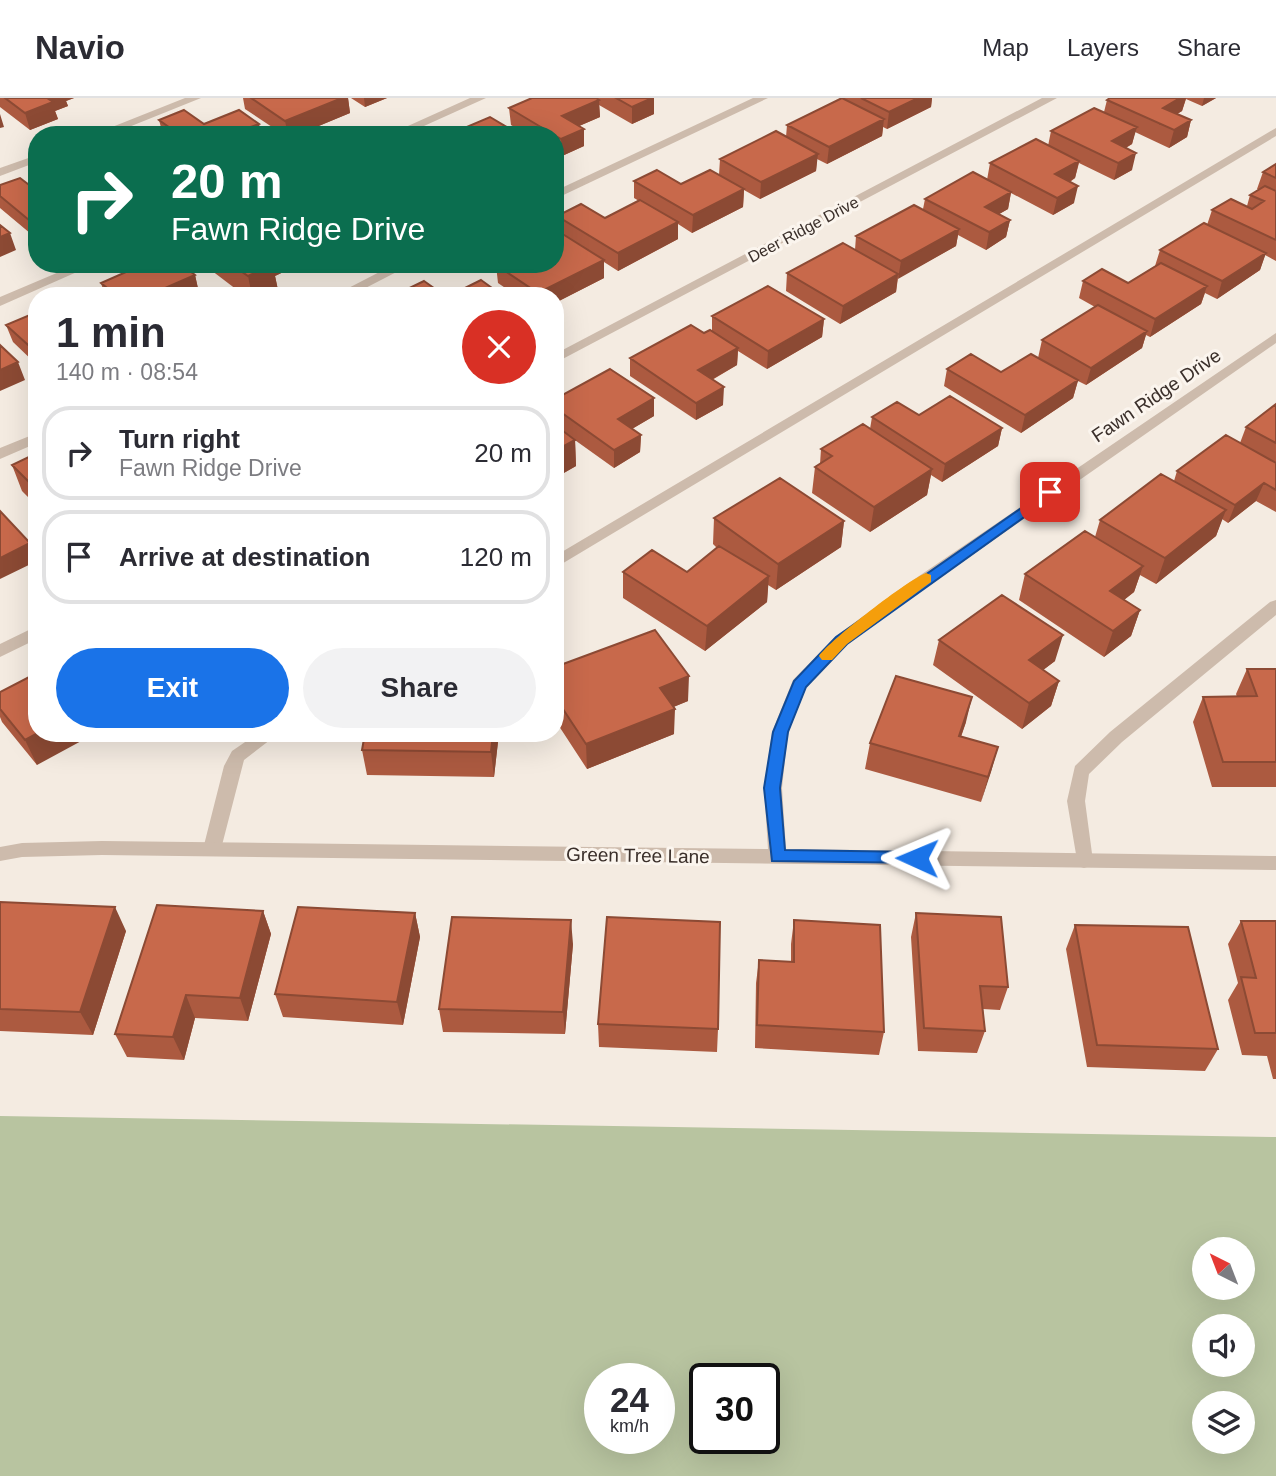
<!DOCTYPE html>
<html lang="en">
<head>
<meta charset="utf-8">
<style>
  :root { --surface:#fff; --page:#f2f2f3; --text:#2b2b33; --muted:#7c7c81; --line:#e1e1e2; --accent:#1a73e8 }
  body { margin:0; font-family:Arial,sans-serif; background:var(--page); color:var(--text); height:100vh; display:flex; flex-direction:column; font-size:26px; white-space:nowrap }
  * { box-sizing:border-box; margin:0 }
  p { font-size:23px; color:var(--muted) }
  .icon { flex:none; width:38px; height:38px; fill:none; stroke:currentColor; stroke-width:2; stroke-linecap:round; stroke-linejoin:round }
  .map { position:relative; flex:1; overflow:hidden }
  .details { position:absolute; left:28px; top:189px; width:536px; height:455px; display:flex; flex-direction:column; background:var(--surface); border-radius:28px; box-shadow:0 7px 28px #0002 }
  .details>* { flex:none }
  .guide { position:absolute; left:28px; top:28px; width:536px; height:147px; border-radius:28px; box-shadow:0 7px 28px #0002; background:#0b6e4f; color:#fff; overflow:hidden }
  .needle { width:46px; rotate:318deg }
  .buttons { position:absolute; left:1192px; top:1139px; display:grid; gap:14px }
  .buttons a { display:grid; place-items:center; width:63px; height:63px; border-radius:50%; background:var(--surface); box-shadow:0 7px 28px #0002; font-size:35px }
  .speed { position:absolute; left:584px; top:1265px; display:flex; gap:14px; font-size:35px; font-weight:700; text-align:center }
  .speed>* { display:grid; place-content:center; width:91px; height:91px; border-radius:50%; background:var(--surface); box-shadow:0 7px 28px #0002; line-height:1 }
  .speed small { font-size:18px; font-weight:400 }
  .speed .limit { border:4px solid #111; border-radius:10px; background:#fff; color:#111 }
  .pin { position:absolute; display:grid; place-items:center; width:60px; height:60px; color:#fff; margin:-30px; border-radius:14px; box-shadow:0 4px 10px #0006 }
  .me { position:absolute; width:77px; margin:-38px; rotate:271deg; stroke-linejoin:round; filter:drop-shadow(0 0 5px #0008) }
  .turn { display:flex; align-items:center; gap:24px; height:147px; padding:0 28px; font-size:32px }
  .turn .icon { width:91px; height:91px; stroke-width:2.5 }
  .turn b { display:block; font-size:49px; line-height:60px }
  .round { display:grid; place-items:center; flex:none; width:74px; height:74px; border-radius:37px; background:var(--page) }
  .head { display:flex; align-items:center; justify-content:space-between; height:119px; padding:0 28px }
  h1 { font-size:42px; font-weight:700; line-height:52px }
  .action { display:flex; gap:14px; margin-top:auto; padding:14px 28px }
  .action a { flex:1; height:80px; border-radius:42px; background:var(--accent); color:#fff; font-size:28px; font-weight:700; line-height:80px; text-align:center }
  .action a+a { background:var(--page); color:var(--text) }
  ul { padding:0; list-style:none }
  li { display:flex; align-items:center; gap:21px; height:94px; margin:0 14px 10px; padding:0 14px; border:4px solid var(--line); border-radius:28px }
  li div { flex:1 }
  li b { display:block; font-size:26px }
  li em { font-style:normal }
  header { display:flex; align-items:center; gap:42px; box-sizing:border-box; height:98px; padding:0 35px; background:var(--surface); border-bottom:2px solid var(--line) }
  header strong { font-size:33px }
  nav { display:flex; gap:38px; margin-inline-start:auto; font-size:24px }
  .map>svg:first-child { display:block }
</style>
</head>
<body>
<header>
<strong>Navio</strong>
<nav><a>Map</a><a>Layers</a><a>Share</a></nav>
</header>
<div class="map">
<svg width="1276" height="1378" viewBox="0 0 1276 1378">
  <rect width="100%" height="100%" fill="#f4ebe1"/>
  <path fill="#b8c4a0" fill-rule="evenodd" d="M0,1018L1276,1039V1378H0ZM1204,1152H1242V1190H1204ZM1204,1228H1242V1267H1204ZM600,1281H660V1340H600ZM705,1281H765V1340H705ZM1204,1306H1242V1344H1204Z"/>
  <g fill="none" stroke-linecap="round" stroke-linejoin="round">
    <path fill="#cdbbac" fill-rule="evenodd" d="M185,0H201L109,37H92Z
      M753,0H768L555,101V93Z
      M1276,30V38L555,470V458Z
      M37,57V64L0,78V70Z
      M395,166H412L350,198H333Z
      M37,335V345L0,361V350Z
      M1276,502V517L1122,644L1089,676L1085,703L1093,763L1090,768L1084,770L1078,768L1067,703L1075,668L1110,634L1270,504Z
      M258,635H279L244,662L221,751L218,756L212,758L206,756L203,751L224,668L232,653Z"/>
    <path fill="#cdbbac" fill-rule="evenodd" d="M470,0H486L404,37H388Z
      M1042,0H1057L555,265V256Z
      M78,166H95L0,208V199Z
      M1276,235V245L909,501L847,547L806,589L788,634L782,690L786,751L1276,758V772L102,757L22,759L0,763V749L22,745L102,743L768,751L764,690L772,634L793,582L835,539L897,493Z
      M37,528V541L0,559V546Z"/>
  </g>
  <path fill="#ac5a40" d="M0,0H74L66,3L68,8L55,13L58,21L30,32L0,9Z
    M243,0H348L350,15L297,37H284L245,11Z
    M351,0H387L365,9Z
    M532,0H654V16L632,26L599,7L600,19L579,28L584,31V48L562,58L555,53V37H527L511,27L509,10Z
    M840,0H932L931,9L887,31L883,29L882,38L827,66L817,61L816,73L760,101L744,92L743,109L692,135L678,126V141L618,173L604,164V180L555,205V198H517L498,185L496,167L559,136L557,135V118L605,120L639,103L634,100V83L681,86L719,77L720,61L786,39L787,27L840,1Z
    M1110,0H1216L1202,8L1186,1L1182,13L1177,16L1191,22L1187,39L1169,50L1135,34L1132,46L1126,50L1132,72L1114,82L1079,65L1075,80L1070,84L1074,105L1053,117L1011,95L1008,111L999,116L1010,122L1006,139L986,152L958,137L956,148L898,180L896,194L840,226L786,193L787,175L855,152L856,138L923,111L925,101L987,82L990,65L1048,48L1051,33L1104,14L1107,2Z
    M159,22L204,26H259L261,37H163Z
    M1276,66V163L1265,157L1260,172L1217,201L1205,195L1201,206L1150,239L1146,237L1142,250L1086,287L1078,283L1073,300L1021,335L944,288L947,271L1001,274L1038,260L1042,242L1095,209L1079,200L1083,183L1128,185L1155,168L1160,152L1207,127L1212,112L1247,108L1250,97L1259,92L1257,91L1263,74Z
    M0,87L37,93V141L0,110Z
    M203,166H300L275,178L278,192L266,198H245Z
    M195,177L199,195L193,198H105L101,185Z
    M37,214V267L13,244L6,227Z
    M712,218L824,221L822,239L767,271L738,253L737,267L712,282L723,307L696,322L630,278V260L712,233Z
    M654,300V318L632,331L641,337L640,354L614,370L572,340L575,342L576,368L555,380V301Z
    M1276,306V414L1256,403L1228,425L1222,421L1216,438L1156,486L1140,477L1134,494L1124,502L1140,512L1131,538L1104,559L1019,502L1025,476L1095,439L1100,422L1174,383L1177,373L1240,345L1246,329Z
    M919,317L1002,330L998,348L942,384L931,377L927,397L870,434L812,395L815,369L820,366L821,351L870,331L872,319Z
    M37,355V408L22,393L12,367Z
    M714,420L844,423L841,449L776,492L768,487L767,504L705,553L623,500V474H687L717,450L713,446Z
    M939,542L1055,563L1043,572L1059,583L1051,608L1022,631L933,567Z
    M555,569L688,603L673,609L674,636L587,671L555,622Z
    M1247,571H1276V689H1212L1193,624L1203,599H1237L1236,596Z
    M37,575V667L2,624L0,619V594Z
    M966,624L961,639L998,649L981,704L865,671L870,645Z
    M365,635H499L494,679L367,677L362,652Z
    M0,804L126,833L93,937L0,933Z
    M263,813L271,836L248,923L195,920L184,962L127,959L115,936Z
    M415,815L420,839L403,927L283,919L275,896Z
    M916,815L1008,889L1000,912L983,911L985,933L977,955L918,953L911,839Z
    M794,822L884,934L879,957L755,950L756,885L759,862L791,864V846Z
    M1241,823H1276V981H1273L1267,958L1242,957L1228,902L1238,885L1228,846Z
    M1075,827L1218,951L1205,973L1087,969L1066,851Z
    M573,846L565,936L443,934L439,911Z
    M598,926L718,931L717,954L599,949Z"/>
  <path fill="#8c4a34" d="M45,0H74L66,3L68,8L55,13L58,21L30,32L25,15Z
    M342,0H348L350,15L297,37H288L285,23Z
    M364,0H387L365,9Z
    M652,0H654V16L632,26V9Z
    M918,0H932L931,9L887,31L889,14Z
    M1180,0H1186L1182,13L1159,27L1163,10Z
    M1204,0H1216L1202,8Z
    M599,2L600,19L563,35L562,18Z
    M0,16L4,29L0,30Z
    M884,21L882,38L827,66L829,49Z
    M1191,22L1187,39L1169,50L1174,32Z
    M259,26L261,37H238L237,34Z
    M1137,29L1132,46L1107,60L1112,43Z
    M584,31V48L562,58L561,41Z
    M1136,55L1132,72L1114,82L1118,65Z
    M818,56L816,73L760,101L761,84Z
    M1079,63L1075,80L1052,94L1055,76Z
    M1078,88L1074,105L1053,117L1057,100Z
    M744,91L743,109L692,135L693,117Z
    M1011,94L1008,111L982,126L985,109Z
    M1010,122L1006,139L986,152L989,134Z
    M678,124V141L618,173V155Z
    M959,131L956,148L898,181L901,163Z
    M10,135L16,152L0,159V139Z
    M1266,155L1260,172L1217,201L1222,183Z
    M604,162V180L555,205V198H538V195Z
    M261,166H300L275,178L278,192L266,198H252L248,178Z
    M898,176L896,194L840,226L843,208Z
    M195,177L199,195L193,198H159L158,193Z
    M1207,188L1201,206L1150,239L1155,221Z
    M824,221L822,239L767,271L768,253Z
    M1147,233L1142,250L1086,287L1091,270Z
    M738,250L737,267L697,290L698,272Z
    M18,264L25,282L0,293V272Z
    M1078,282L1073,300L1021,335L1025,317Z
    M724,289L723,307L696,322V305Z
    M654,300V318L618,339V321Z
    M1002,330L998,348L942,384L945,366Z
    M641,337L640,354L614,370V352Z
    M575,342L576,368L555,380V353Z
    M932,371L927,397L870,434L874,409Z
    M1264,385L1256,403L1228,425L1235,407Z
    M1226,412L1216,438L1156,486L1165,460Z
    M844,423L841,449L776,492L778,466Z
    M30,445L37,463L0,481V460Z
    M1143,468L1134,494L1102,519L1110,493Z
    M769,478L767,504L705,553L707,528Z
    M1140,512L1131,538L1104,559L1113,533Z
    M1063,537L1055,563L1022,588L1029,562Z
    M689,578L688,603L659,615L660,590Z
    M1059,583L1051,608L1022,631L1029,605Z
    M972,599L966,624L952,663L959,638Z
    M675,611L674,636L587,671L586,646Z
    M38,635H96L37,667L25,642Z
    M120,635H136L123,643Z
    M493,635H499L494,679L491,654Z
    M998,649L991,674L981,704L988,679Z
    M115,809L126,833L93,937L80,914Z
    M263,813L271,836L248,923L240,900Z
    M415,815L420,839L403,927L397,904Z
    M571,822L573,846L565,936L563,914Z
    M186,897L195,920L184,962L173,939Z"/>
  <path fill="#c8694b" stroke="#8c4a34" stroke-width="2" d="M5,0H47L53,4L25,15Z
    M251,0H342L285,23Z
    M532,0H596L599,2L562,18L584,31L561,41L509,10Z
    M616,0H652L632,9Z
    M842,0L884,21L829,49L787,27Z
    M861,0H918L889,14Z
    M1110,0H1180L1163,10L1191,22L1174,32L1107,2Z
    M1094,10L1137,29L1112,43L1136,55L1118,65L1051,33Z
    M184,12L204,26L239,12L259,26L237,34L241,37H180L159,22Z
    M490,19L520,37H448Z
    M776,33L818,56L761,84L720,61Z
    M1036,41L1079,63L1055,76L1078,88L1057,100L990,65Z
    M1276,66V80L1263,74Z
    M657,72L681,86L710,72L744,91L693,117L634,83Z
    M973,74L1011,94L985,109L1010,122L989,134L925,101Z
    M20,80L37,93V126L35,127L0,98V87Z
    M1265,88L1276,93V142L1212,112L1231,101L1252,111L1264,103L1250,97Z
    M640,102L678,124L618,155L557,118L581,106L605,120Z
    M914,107L959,131L901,163L856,138Z
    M1204,125L1266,155L1222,183L1160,152Z
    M0,127L10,135L0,139Z
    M561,135L604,162L538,195L496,167L555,166V139Z
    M843,145L898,176L843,208L787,175Z
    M1161,165L1207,188L1155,221L1083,183L1102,171L1128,185Z
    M144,166H181L195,177L158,193L163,198H117L101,185Z
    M231,166H272V167L248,178Z
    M481,182L503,198H449Z
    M424,183L445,198H399L397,196Z
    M768,188L824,221L768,253L712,218Z
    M1098,207L1147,233L1091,270L1042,242Z
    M37,214V255L6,227Z
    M691,227L704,235L710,232L738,250L698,272L724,289L696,305L630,260Z
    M0,247L18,264L0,272Z
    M971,256L1001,274L1031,256L1078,282L1025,317L947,271Z
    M610,271L654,300L618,321L641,337L614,352L555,310V301Z
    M950,298L1002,330L945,366L872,319L897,304L919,317Z
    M1276,306V345L1246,329Z
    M863,326L932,371L874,409L815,369L832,358L821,351Z
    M555,327L575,342L555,353Z
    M1226,337L1276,365V392L1264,385L1235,407L1177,373Z
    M37,355V392L12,367Z
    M1161,376L1226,412L1165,460L1100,422Z
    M780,380L844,423L778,466L714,420Z
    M0,413L30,445L0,460Z
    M1085,433L1143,468L1110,493L1140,512L1113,533L1025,476Z
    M719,448L769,478L707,528L623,474L652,452L687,474Z
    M1002,497L1063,537L1029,562L1059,583L1029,605L939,542Z
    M655,532L689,578L660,590L675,611L586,646L555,599V569Z
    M1247,571H1276V664H1223L1203,599L1257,598Z
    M37,575V635H38L25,642L0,611V594Z
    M896,578L972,599L959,638L998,649L988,679L870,645Z
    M365,635H493L491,654L362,652Z
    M0,804L115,809L80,914L0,911Z
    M157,807L263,813L240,900L186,897L173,939L115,936Z
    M298,809L415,815L397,904L275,896Z
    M916,815L1001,819L1008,889L980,888L985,933L924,930Z
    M452,819L571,822L563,914L439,911Z
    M607,819L720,824L718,931L598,926Z
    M794,822L880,827L884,934L757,927L759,862L794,864Z
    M1241,823H1276V935H1255L1241,879L1256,880Z
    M1075,827L1188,829L1218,951L1097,947Z"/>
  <path fill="#1a73e8" stroke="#114b97" stroke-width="2" d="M1050,390L1055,391V397L847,546L806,589L788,634L780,690L785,752L917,754L923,755L925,760L923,765L772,763L764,690L773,634L794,583L836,539Z"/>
  <path fill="#f59e0b" d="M926,475L931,477V484L847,546L832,562H822L819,558C830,542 909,481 926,475Z"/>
  <g text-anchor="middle" stroke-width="6" stroke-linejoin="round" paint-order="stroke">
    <g font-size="16" fill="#3b302b" stroke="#fbf5ee">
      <text transform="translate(803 131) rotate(-28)" y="6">Deer Ridge Drive</text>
    </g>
    <g font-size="19" fill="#3b302b" stroke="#fbf5ee">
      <text transform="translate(1156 297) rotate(-34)" y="7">Fawn Ridge Drive</text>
      <text transform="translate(638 757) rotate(1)" y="7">Green Tree Lane</text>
    </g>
  </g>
</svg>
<div class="buttons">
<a><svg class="needle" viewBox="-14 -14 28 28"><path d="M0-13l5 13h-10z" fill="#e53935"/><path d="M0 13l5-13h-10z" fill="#7c7c81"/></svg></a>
<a><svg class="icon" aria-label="sound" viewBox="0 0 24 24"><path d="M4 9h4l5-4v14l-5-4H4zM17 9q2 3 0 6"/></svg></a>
<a><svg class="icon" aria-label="layers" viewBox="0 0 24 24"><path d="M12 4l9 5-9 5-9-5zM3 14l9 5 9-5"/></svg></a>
</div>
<div class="speed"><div>24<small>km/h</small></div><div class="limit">30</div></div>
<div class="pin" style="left:1050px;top:394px;background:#d93025"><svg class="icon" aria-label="arrive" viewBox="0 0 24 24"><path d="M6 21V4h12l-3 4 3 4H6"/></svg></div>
<svg class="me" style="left:917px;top:760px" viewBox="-20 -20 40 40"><path d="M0-17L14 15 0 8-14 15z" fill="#1a73e8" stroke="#fff" stroke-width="4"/></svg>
<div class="guide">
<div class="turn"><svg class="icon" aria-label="right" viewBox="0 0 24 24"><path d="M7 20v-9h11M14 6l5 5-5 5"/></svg><div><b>20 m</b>Fawn Ridge Drive</div></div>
</div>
<section class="details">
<div class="head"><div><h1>1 min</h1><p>140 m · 08:54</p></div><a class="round" style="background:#d93025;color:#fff"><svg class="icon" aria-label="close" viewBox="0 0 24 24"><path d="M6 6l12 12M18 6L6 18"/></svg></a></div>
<ul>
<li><svg class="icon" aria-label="right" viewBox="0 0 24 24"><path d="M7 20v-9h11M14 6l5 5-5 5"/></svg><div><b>Turn right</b><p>Fawn Ridge Drive</p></div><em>20 m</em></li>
<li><svg class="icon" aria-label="arrive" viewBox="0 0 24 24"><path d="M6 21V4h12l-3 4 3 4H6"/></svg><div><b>Arrive at destination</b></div><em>120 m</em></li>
</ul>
<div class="action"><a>Exit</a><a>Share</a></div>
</section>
</div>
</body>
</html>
